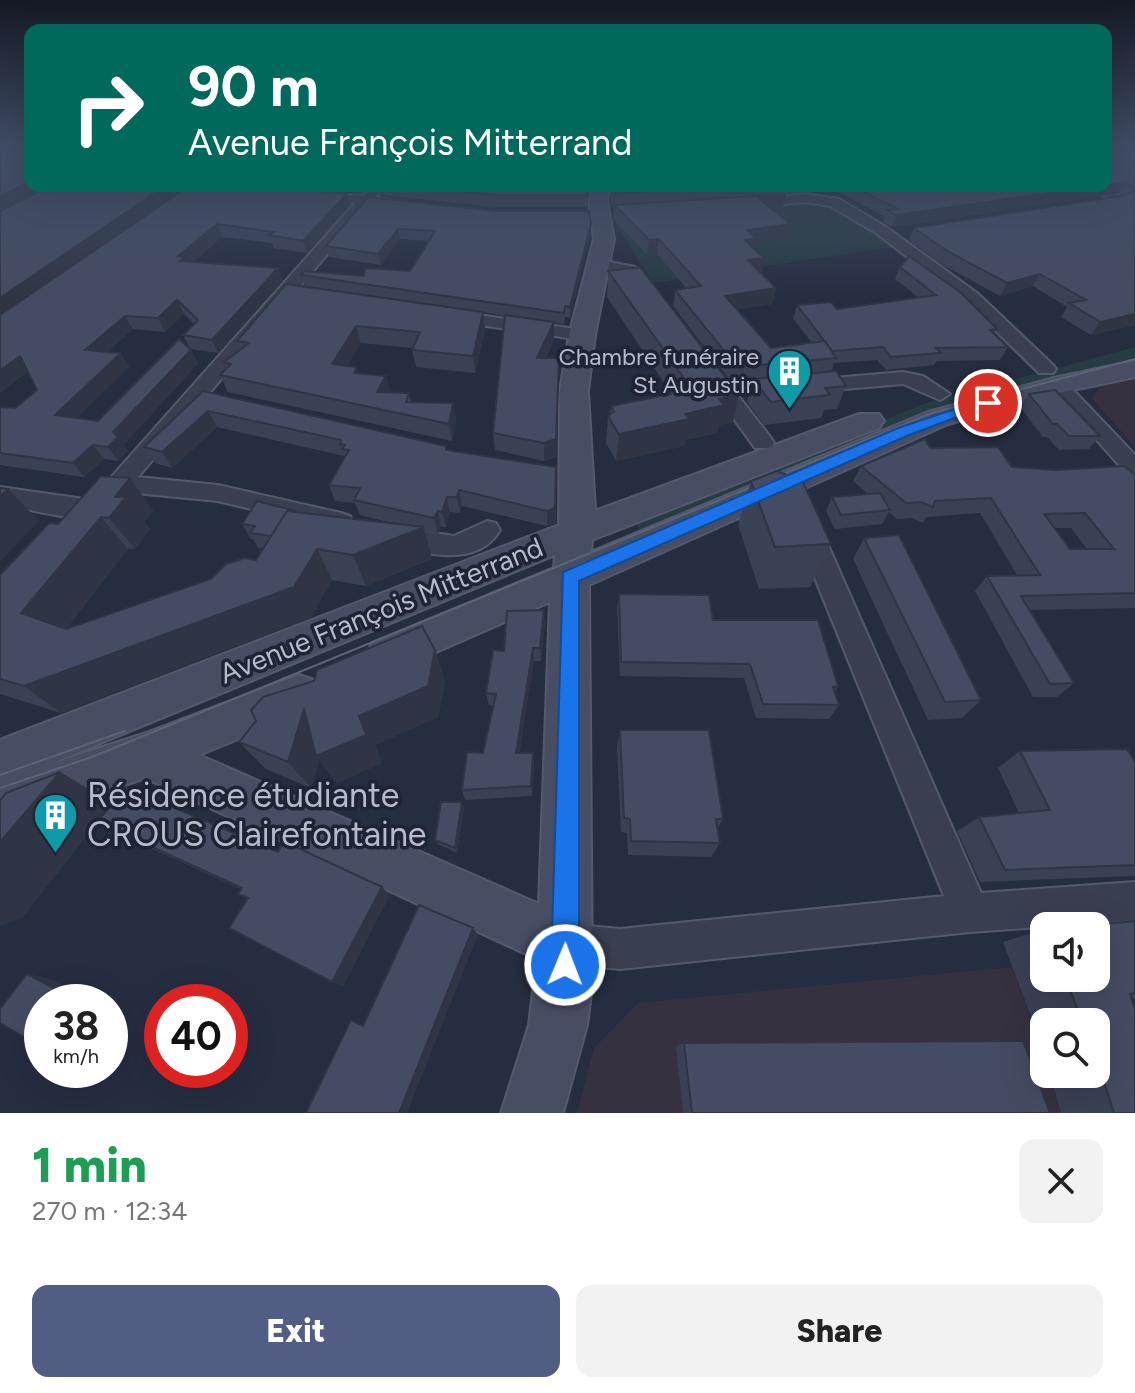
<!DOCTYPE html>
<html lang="en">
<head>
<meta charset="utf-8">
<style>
  :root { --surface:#fff; --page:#f2f2f2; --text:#222; --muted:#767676; --accent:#515d83 }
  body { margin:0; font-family:Figtree,sans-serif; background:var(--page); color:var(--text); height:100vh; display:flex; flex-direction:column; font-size:30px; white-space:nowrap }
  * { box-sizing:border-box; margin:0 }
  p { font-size:26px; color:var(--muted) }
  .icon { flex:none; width:44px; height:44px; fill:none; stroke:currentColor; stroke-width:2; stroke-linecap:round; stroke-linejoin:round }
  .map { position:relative; height:1113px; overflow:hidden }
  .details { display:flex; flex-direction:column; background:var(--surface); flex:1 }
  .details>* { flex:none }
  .guide { position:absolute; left:24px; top:24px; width:1088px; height:168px; border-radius:16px; box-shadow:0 8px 32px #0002; background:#00695c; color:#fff; overflow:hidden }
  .controls { position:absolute; left:1030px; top:912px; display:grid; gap:16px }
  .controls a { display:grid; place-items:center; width:80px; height:80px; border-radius:16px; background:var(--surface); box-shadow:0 8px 32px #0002; font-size:40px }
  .speed { position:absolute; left:24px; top:984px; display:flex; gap:16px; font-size:40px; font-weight:700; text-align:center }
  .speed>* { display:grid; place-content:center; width:104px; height:104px; border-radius:50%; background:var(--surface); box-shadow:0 8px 32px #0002; line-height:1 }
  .speed small { font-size:20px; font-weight:400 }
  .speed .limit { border:12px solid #d22; background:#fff; color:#111 }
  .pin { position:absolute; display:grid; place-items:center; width:68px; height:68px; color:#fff; margin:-34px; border:4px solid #fff; border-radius:50%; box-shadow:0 2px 8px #0007 }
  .me { position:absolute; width:88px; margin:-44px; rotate:1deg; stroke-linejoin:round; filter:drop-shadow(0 0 6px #0008) }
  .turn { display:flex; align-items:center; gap:28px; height:168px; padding:0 32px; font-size:36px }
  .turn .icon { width:104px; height:104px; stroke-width:2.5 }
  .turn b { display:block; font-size:56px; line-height:68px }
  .round { display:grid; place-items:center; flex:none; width:84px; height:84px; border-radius:16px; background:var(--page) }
  .head { display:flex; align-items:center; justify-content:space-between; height:136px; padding:0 32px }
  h1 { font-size:48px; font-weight:800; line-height:60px; color:#1e9e55 }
  .action { display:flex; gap:16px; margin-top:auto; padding:16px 32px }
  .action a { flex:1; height:92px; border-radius:16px; background:var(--accent); color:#fff; font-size:32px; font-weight:800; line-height:92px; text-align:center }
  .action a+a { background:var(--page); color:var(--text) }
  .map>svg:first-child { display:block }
</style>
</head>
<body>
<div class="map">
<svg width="1135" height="1113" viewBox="0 0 1135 1113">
  <rect width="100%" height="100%" fill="#252d41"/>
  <path fill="#353141" d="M1135,378V447L1092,398L1100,387Z
    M1012,967L1044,1054V1074H1050L1061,1113H577L594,1048L638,1003Z"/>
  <path fill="#273b42" d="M809,201L827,204L894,247L653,283L611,216Z
    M1135,347V366L983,400L644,534L633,522L923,404Z"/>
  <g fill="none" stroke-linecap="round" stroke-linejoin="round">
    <defs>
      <path id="street" d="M1086,186H1103L1135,203V213Z
        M372,189L379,193L375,197L406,204L399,208L369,205L138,477L218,485L341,513L350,516L353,522L350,528L341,531L218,501L125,492C119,499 111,511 103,515C82,525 24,508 0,503V487L91,500L355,203L310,198V192L362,196Z
        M805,194L839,199L886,227L977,293L1053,365L1056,369L1053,373H1039L965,301L876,233L830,206L805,202L749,208L742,204L749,200Z
        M600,260L635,267L658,293L650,298L644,297L624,274L594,268L592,265Z
        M451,311L582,330L591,335L582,340L445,320V312Z
        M903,372L923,376L950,394L940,400L903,384L809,392L799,386L809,380Z
        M715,373L722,375L771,438L774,443L771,448H755L705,379Z
        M1054,380L1074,391L1135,455V477L1127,474L1060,399L1044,386Z
        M808,520L817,522L821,529L981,893L1135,882V920L970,932L620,969L566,964L552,958L546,944L552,930L566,924L620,929L944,896L795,529L799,522Z
        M487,521L496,523L500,530C477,570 420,553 386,543L382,536L386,529L395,527L454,536Z"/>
      <path id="secondary" d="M591,186H609L607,201L614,239L595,335L588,391L595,511L859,414H879L884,421L879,428L592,540L591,552L928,412L1054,378L1135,361V377L1059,393L948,424L589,585L592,986L587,1025L563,1113H501L529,1025L537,959L145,778L0,828V740L559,525L560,391L569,335L594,239L589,201ZM555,555L554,568L372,643L366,656L372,669L386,674L550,602L539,904L199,755L314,708L320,694L314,680L299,675L146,733L50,764Z"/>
    </defs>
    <use href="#street" stroke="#545a6b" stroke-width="4"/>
    <use href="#secondary" stroke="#545a6b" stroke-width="4"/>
    <use href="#street" fill="#393f50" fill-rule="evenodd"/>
    <use href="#secondary" fill="#474e64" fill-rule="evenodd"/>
    <path stroke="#5b6377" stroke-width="2" d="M0,775L125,731
      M0,788L92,757L932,413L1135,359"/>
  </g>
  <path fill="#3a4155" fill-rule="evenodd" d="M0,145L30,186L127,229L347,194L350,205L307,253L273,248L272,243L222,237L193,262L278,268L283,281L218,353L190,349L183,335L194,324L184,314L165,332L133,329L107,352L121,353L129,367L76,418L98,421L191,350L198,364L123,445L128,451L118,461L104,459L84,477L0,465V407L15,408L37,390L28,371L0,393Z
    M1135,145V325L1091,335L1061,317L1067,307L1033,286L1000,296L943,265L909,240L914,228L1122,196L1119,193L892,227L883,222L885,217L836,190L678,201L786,194L782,209L773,210L791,224L787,239L755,244L754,248L764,258L761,273L776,288L772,304L737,309L771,348L812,343L793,318L797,305L837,309L918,297L895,279L900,267L997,329L994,334L1008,347L1000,360L937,361L934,365L886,370L877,360L834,363L831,372L846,386L837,409L824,410L821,418L764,425L747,402L752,382L733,384L673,306L675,290L687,289L657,254L647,255L613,219L614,205L611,206V186H1106Z
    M300,186H372L362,193Z
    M372,186H590L587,207H497L381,195Z
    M368,197L590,234L570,318L565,317L564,324L554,323V339L546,358L559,375L556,457L544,461L495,450L493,433L505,316L483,312L485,329L475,373L416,367L412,350L413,348L361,343L347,366L390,393H409L411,402L453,403L456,420L452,441L228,392L220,375L227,368L224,362L241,349L237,341L455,308L305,286L301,275L364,276L410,271L429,241L400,239L381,265L329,257L326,246Z
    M608,271L739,395L733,422L719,425L717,433L685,440L684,446L616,461L606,443L608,416L610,415L611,406L668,394L669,390L607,297Z
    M203,391L446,446L447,450L556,467V523L547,526L462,506L460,513L450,512L446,527H441L438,534L425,531L432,559L366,586L332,580L311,617L61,713L0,694V575L49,523L58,524L101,476L130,478L153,511L144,522L150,529L135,549H128L66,629L211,579L226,564L245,558L256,560L263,549L258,548L253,539H251L242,524L257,501L297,512L392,523L360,515L355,503L335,501L329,485L345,457L344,456L217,427L172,468L155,463L144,447Z
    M1029,394L1100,436L1089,449L1059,450L1047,437H1043L1020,407Z
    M930,448L1012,467L1135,475V608L1029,610L1074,683L1057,697H1033L975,591L987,576L1017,575L980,513L926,517L923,523L912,518L897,519L889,512L882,524L835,529L826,511L832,497L868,494L853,481L861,466ZM1055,528H1071L1087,549H1070Z
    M751,481L831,544L810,587L759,589L738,525Z
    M864,538L981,700L962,718L928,720L853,559Z
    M619,594L713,620L838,686L835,692L839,705L829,719L756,718L744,678L620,676L617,609Z
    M545,623L541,661H534L519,753L534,764L532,796L465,800L462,790L483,753L493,706L489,705L486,693L504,651Z
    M435,650L445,682L438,717L375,745L382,763L337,783L319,760L311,788L266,769L239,742L256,721Z
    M620,730L723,819L718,827L720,843L711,857L628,855L627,833L621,832L617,747Z
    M1020,751L1135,762V876L980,882L957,831L979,817L1019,813L998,768Z
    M60,772L111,803L97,821L278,852L390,895L343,986L332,982L248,899L238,894L241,889L115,832L97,822L22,918Z
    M464,807L457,853L438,844L435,840Z
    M1135,921V998L1132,999L1135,1113H1061L1050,1074H1096V1022H1044V1055L1039,1038L1003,942L1044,929V978H1096Z
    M684,1043L1050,1113H683L676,1046Z"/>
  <path fill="#303545" d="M30,181V186H49L0,212V196Z
    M1127,182L1119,193L892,227L896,215L1097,186H1106V185Z
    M165,186H187L0,318V298Z
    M361,186H372L362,193Z
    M589,186H590L587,207V195Z
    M347,194L350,205L307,253L303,241Z
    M786,194L782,209L755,212L758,198Z
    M217,224L222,237L189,265L186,273L178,256Z
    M591,224L590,234L570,318V307Z
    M791,224L787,239L755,244L753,253L742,255L747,230Z
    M398,229L400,239L381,265L378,254Z
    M659,239L657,254L647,255L649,240Z
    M764,258L761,273L748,260Z
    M278,268L283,281L218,353L212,340Z
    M1040,274L1033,286L1000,296L1007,283Z
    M776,288L772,304L721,312L725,296Z
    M177,300L184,314L165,332L158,318Z
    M483,312L485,329L475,373L473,356Z
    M1135,314V325L1091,335L1100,322Z
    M125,316L133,329L94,364L85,350Z
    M554,322V339L537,375V358Z
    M356,326L361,343L338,381L332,364Z
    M191,350L198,364L123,445L128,451L118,461L108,447L113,432Z
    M121,353L129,367L66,429L55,415Z
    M20,356L30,369L0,393V371Z
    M559,358L556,457L544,461V443Z
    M386,376L391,393L377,392Z
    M739,395L733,422L719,425L717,433L685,440L684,446L616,461L619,434L685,414L719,399Z
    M453,403L456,420L452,441L449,424Z
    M208,411L217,427L172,468L162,452Z
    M93,445L104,459L84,477L73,463Z
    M556,467V523L547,526V511Z
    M130,478L153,511L144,522L150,529L135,549L109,518L115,497Z
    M8,489L39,521L0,561V497Z
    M459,490L462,506L460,513L457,497Z
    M447,497L450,512L446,527L442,512Z
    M438,511L441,527L438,534L434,518Z
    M101,517L128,549L55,643L21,613Z
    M424,527L432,559L366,586L353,555Z
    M317,549L332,580L311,617L61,713L24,686Z
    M544,610L545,623L541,661L540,648Z
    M533,648L534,661L518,764L516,753Z
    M435,650L445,682L438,717L375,745L382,763L337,783L319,760L311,788L288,762L304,709L359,716Z
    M533,753L534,764L532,796L531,786Z
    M60,772L111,803L22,918L0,926V842Z
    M462,802L464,807L457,853L455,848Z
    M382,887L390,895L343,986L332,982Z
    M473,928L478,935L407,1113H399Z
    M27,974L51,979L89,999L87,1002H62Z
    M42,1029V1042H33Z"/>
  <path fill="#444c63" stroke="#303545" stroke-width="2" fill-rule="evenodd" d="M0,145H30V181L0,196Z
    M1106,145H1135V189L1127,182L1106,185Z
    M50,186H165L0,298V211Z
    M189,186H275L347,194L303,241L269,235L274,232L217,224L178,256L185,257L180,261L278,268L212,340L183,335L198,320L177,300L158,318L125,316L85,350L121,353L55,415L98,421L179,339L191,350L113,432L118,437L108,447L93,445L73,463L0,453V407L15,408L37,390L20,356L0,371V315Z
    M408,186H589L587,195H496Z
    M612,186H730L611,194Z
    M853,186H1097L896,215L887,210L898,209Z
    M1135,190V314L1100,322L1069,303L1086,300L1040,274L1007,283L949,252L914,228L1126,195Z
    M786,194L758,198L791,224L747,230L756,238L745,240L764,258L748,260L776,288L725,296L771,348L825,341L836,358L737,367L675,290L701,286L659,239L649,240L614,205Z
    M368,197L496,211H589L591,224L570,307L565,306L564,313L301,275L304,271L364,276L365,268L410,271L435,231L398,229L378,254L326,246Z
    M909,256L960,292L997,329L990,330L1008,347L936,348L941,353L891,357L883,347L832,351L797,305L831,302L837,309L936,295L900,267Z
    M640,267L739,395L719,399L724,405L685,414L689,419L619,434L608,416L614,412L611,406L671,394L669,390L688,384L608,271Z
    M286,284L483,312L473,356L412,350L420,332L356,326L332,364L357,367L354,373L386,376L377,392L409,393L406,402L453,403L449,424L220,375L231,364L224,362L249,343L237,341Z
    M505,315L554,322L537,358H559L556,439L544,443L493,433Z
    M836,371L846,386L825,388L830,395L771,402L753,379Z
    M1055,390L1100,436H1069L1057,424H1053L1029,394Z
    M203,391L446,446V450L556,467L555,508L547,511L459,490L457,497H447L442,512L438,511L434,518L354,500L360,488L329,485L349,450L342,449L345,445L340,444L341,440L208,411L162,452L144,447Z
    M925,439L930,448L998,447L1012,467L1055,470L1125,466L1135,475V593L1021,596L1074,683L1050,684L987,576L1040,575L991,498L935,501L933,507L921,502L906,503L861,466ZM1085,513L1114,549H1070L1044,514Z
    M777,471L803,482L831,544L775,547L751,481Z
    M101,476L130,478L115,497H126L109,518L101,517L21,613L66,629L211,579L226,564L245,558L256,560L287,511L424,527L353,555L317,549L294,587L24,686L0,679V575L49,523L58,524Z
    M0,488L8,489L0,497Z
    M880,493L890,510L841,515L832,497Z
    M257,501L296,511H287L271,536L250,533L255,526L242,524Z
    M899,535L981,700L945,702L864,538Z
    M619,594L709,595L713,620H818L838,686L833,687L839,705L763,704L750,664L621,662Z
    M544,610L540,648H533L516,753H533L531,786L462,790L467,752L483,753L496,694L486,693L493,650L504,651L507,611Z
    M422,626L435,650L428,686L359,716L366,735L316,756L304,709L288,762L239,742L256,721L251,710L263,697L314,681L317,670Z
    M620,730H709L723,819H716L720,843L631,841L630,819L624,818Z
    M1127,749L1135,762V865L1005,870L979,817L1050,810L1020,751Z
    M60,772L0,842V801L6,793Z
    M126,787L278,852L285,842L382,887L332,982L229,928L248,898L238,894L242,888L97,822Z
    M441,802H462L455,848L435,840Z
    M419,905L473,928L399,1113H306L351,1020L363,1026Z
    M1135,921V993L1130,994L1135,1009V1113H1114L1096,1057V1022H1083L1065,978H1096V926H1080Z
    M27,974L67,995L62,1002H42V1029L33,1042L0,1023V1009Z
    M1023,1041L1050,1113H692L684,1043Z"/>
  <linearGradient id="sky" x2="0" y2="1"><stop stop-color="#141924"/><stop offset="0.48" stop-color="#404c65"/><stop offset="1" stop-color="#404c65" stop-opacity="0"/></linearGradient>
  <rect width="1135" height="301" fill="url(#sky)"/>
  <path fill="#1a73e8" stroke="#114b97" stroke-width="2" d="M982,400L995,403L909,435L579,581V965L575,975L565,979L555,975L551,965L563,572L898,428Z"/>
  <defs>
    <symbol id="building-pin" viewBox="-11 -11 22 30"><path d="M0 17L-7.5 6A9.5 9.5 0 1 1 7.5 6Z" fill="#0f9aa8" stroke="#1e2436"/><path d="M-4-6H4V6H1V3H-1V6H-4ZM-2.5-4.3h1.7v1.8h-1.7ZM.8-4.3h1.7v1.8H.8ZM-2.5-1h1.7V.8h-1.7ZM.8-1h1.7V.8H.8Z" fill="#fff"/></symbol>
  </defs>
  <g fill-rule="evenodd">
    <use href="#building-pin" x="764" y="346" width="51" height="69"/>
    <use href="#building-pin" x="30" y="790" width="51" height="69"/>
  </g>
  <g text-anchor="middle" stroke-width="7" stroke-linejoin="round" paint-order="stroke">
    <g font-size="24" fill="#b6bbcb" stroke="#1e2436" text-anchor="end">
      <text x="759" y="365">Chambre funéraire<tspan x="759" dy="28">St Augustin</tspan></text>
    </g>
    <g font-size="28" fill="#b6bbcb" stroke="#1e2436">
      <text transform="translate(381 610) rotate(-22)" y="10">Avenue François Mitterrand</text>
    </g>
    <g font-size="34" fill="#b6bbcb" stroke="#1e2436" text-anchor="start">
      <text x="87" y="807">Résidence étudiante<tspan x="87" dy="39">CROUS Clairefontaine</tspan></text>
    </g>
  </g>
</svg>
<div class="controls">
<a><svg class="icon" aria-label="sound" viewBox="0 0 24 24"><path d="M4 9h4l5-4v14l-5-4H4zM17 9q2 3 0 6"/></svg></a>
<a><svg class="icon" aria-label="search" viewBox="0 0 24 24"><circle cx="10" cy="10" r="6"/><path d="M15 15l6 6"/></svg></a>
</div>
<div class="speed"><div>38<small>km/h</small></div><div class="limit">40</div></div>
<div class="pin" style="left:988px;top:403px;background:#d93025"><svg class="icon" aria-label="arrive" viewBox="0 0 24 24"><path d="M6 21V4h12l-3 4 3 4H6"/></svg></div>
<svg class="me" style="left:565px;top:965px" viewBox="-20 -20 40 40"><circle r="17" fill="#1a73e8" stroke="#fff" stroke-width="3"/><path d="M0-11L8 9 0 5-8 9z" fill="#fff"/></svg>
<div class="guide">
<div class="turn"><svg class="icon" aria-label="right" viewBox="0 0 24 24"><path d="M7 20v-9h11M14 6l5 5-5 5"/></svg><div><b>90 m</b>Avenue François Mitterrand</div></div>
</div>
</div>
<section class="details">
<div class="head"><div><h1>1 min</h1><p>270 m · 12:34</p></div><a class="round"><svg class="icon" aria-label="close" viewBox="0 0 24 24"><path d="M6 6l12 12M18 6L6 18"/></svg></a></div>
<div class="action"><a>Exit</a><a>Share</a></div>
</section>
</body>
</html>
